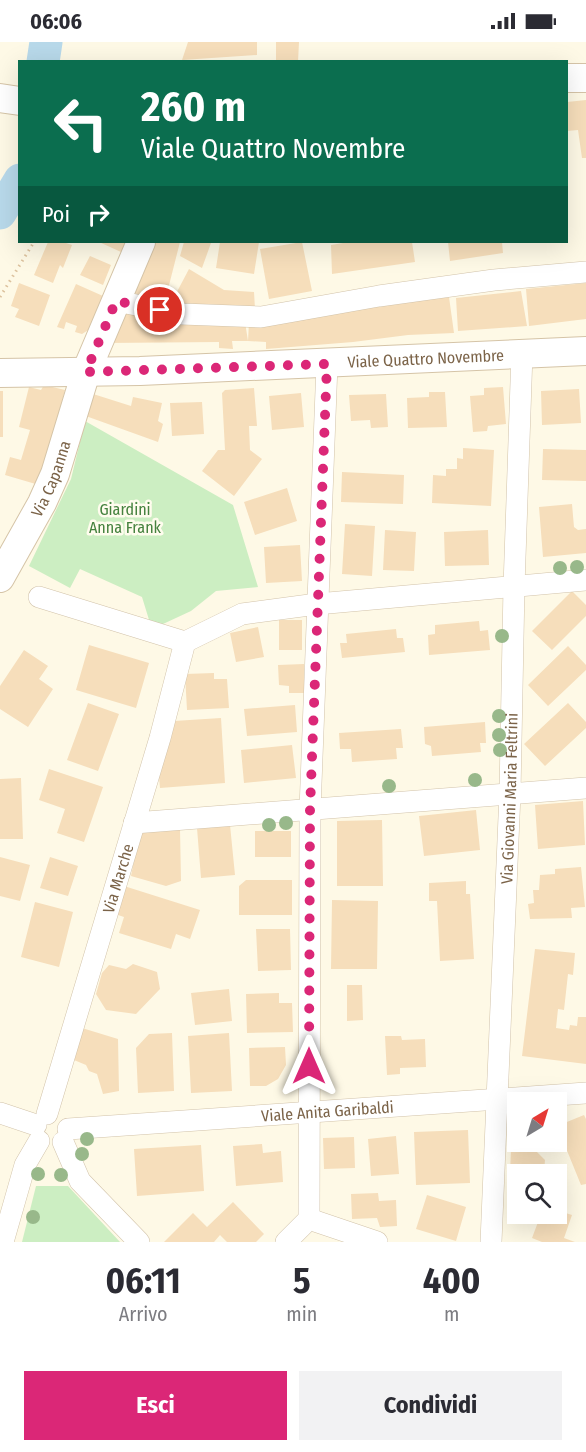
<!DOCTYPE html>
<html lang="it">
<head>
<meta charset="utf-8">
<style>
  :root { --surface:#fff; --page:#f2f2f3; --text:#2b2b33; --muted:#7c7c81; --accent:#db2777 }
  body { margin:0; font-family:"Fira Sans Condensed",sans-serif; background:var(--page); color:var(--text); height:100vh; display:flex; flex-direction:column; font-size:22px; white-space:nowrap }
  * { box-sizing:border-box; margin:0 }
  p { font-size:20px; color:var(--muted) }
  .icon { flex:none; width:33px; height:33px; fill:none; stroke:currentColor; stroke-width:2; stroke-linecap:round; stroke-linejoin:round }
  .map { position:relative; height:1200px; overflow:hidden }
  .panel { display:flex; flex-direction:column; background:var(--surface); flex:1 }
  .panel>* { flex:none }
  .hud { position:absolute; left:18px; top:18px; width:550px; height:183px; border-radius:0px; box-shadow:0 6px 24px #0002; background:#0b6e4f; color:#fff; overflow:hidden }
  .needle { width:39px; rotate:38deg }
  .tools { position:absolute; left:507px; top:1050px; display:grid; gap:12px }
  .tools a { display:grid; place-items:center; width:60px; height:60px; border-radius:0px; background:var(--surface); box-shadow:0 6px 24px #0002; font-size:30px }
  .pin { position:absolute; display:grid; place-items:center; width:51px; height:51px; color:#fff; margin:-26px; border:3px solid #fff; border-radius:50%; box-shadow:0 2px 6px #0007 }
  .me { position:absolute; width:66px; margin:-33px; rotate:0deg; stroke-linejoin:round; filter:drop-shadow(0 0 4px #0008) }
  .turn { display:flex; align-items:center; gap:21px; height:126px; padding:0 24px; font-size:27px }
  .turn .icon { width:78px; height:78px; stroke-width:2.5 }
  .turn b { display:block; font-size:42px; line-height:51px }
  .then { display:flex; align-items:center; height:57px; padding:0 24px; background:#0003; gap:12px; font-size:22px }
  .eta { display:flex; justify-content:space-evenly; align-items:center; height:102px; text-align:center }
  .eta b { font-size:36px; font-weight:700; line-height:42px }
  .cta { display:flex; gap:12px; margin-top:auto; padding:12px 24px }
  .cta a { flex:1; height:69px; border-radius:0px; background:var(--accent); color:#fff; font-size:24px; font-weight:700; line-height:69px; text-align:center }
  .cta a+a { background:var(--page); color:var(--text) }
  .status { display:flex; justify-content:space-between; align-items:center; height:42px; padding:0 30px; background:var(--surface); direction:ltr }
  .status svg { height:16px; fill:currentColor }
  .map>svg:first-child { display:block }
</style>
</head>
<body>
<div class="status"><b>06:06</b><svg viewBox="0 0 49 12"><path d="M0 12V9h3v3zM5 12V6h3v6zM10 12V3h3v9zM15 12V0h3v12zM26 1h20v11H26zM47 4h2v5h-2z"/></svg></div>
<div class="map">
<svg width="586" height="1200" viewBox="0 0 586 1200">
  <rect width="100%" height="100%" fill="#fef9e6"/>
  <path fill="#cceec2" d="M85,379L233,463L258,545L216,549L191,569L163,582L150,581L142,555L80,527L70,546L29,524L71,437Z
    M36,1144H68L120,1200H22Z"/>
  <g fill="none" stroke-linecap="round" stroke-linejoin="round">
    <path stroke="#b8d9ea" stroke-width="33" d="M43,20L46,0
      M0,171L20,138"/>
  </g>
  <path fill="#f6debb" d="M188,0H257V13L182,18Z
    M276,0H299L298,20H276Z
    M586,58V116H582L578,88L567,89V60Z
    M48,200H63L72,203L63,226L60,223L53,241L34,233Z
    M99,200H126L121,210Z
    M147,200H180L164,263L127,248Z
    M184,200L211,201L202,226L180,214Z
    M220,200H259L254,232L216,226Z
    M302,200L312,249L269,257L260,207Z
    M349,200H412L415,220L332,232L331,203Z
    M448,200H502L503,211L450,219Z
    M90,214L111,223L103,243L80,233Z
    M189,227L224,248L254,250L255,267L170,263Z
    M19,241L50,253L39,284L15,275L19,267L11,264Z
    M586,241V277L529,284L526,247Z
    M76,242L103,254L90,287L82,292L75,290L77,284L66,280L64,287L57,285Z
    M521,249L527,284L458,289L456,256Z
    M449,255L454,291L408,293L353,300L266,307V300L248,299H232L233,307L219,306V300L105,301L119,268L245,280L248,299L249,280Z
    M44,343L65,348L39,443L5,433L10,415L21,418L30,388L19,385L29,345L41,348Z
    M503,345L506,382L488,384L487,389L473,390L470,354L484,353V346Z
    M254,346L257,384H249L250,408L262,417L234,454L202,429L218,408H225L222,351L225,348Z
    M579,347L581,381L542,383L541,349Z
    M0,349H3V395H0Z
    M429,350H445L447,385L408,386L407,356L429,355Z
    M90,351L131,364L133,355L162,361L158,379L163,382L158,400L83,373Z
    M301,351L304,385L272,388L269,354Z
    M386,352L388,385L371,386L370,378L351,379L349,353Z
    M202,360L204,392L172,394L170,361Z
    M463,406L494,408L491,464L432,461L433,433L446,434V427H457V416L463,417Z
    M543,407L586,408V439L542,438Z
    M342,430L404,433L403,462L341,460Z
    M287,446L297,479L255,493L244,460Z
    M572,462L574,485L578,488L586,487V511L543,515L539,465Z
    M345,482L375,484L372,534L342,532Z
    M385,488L416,490L414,529L383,528Z
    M488,488L489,523L445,524L444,490Z
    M300,503L302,539L266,541L264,505Z
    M572,549L586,563V574L552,608L532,589Z
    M279,578H302V608H279Z
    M479,579L480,589L488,588L490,608L429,613L428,593L435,592V583Z
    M258,585L264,615L236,620L230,591Z
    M396,587L397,596H403L405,610L342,616L340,601H347L346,592Z
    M89,603L149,621L136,666L76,648Z
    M568,604L586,623V628L548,664L528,643Z
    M24,608L48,624L39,637L53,647L28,685L0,667V644Z
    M304,622V651H289V644L279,643L278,623Z
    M214,631V637H227L229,666L187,668L185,632Z
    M88,661L119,672L98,729L67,718Z
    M568,661L586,680V686L545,724L524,702Z
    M295,663L297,690L247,694L244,667Z
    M221,676L225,741L160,746L158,724L174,679Z
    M485,680L486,701H480L481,710L432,714L431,704L425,702L424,685Z
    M401,687L403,706H396L397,717L352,720L351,707H340L339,691Z
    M292,703L296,736L244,741L241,708Z
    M49,727L103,745L84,800L57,791L65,767L39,758Z
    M21,736L23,797H0V737Z
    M583,759L585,803L538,807L535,763Z
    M476,768L480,808L424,814L419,774Z
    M382,778L383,844H337V779Z
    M230,783L235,833L201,836L197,786Z
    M180,787L181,839L166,844L131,834L140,788Z
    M255,789H291V815H255Z
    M0,815L30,823L20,859L0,854Z
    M50,815L78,824L68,854L40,846Z
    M581,825L585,865L571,866L572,876L530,877L528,862L534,861L533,848H539L540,833L555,832V827Z
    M246,838H292V873H239V844Z
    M466,839V852H470L474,917L440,919L437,859H429V841Z
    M124,844L200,868L190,897L176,892L171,907L119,891L124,875L115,872Z
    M332,858L378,859L377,927H331Z
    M35,860L73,870L59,925L21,915Z
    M256,887H290L291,928L258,929Z
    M535,907L575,911L573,933L568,932L564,968L558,967L556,986L569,988L570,983L577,984L578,975H586V1022L522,1014Z
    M133,922L157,930L160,947L136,972L106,968L96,952L102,931L109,923L126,927Z
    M347,943H362L363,978L347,979Z
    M229,947L232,979L195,983L191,951Z
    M279,951V961H292L293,990L247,991L246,952Z
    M82,986L118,997L119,1049L103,1052L97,1032L89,1029L86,1023L74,1018Z
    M172,991L174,1049L138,1051L136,1006L149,992Z
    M229,991L232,1049L191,1051L188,994Z
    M385,994H401L402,998L425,997L426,1025L400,1026V1032L387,1033Z
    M285,1005L286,1023L278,1037L266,1044H250L249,1006Z
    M584,1073L586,1077V1142L581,1143L557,1084Z
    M468,1088L470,1141L416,1143L414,1090Z
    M396,1094L399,1132L371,1134L368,1097Z
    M354,1095L355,1126L324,1127L323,1096Z
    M262,1102L263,1111L281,1109L283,1140L236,1144L233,1104Z
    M201,1103L204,1149L137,1154L134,1107Z
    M511,1108L536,1109L545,1118L544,1132H518V1152H509Z
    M378,1151L379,1159L396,1158L397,1184L380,1185L377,1176L352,1177L351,1152Z
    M427,1153L466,1165L456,1199L416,1187Z
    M233,1160L264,1192L256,1200H227L220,1193L214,1200H164L193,1171L207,1185Z
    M556,1168L572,1173L564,1196L575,1200H542L532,1196L541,1172H556Z"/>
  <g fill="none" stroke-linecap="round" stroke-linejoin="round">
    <defs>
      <g id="street">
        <path d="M116,259L182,272L261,275L379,254L494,238L586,230"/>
        <path d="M39,555L185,600"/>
        <path d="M134,781L586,746"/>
        <path d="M0,1071L36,1083"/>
        <path id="s1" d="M47,1072L160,696L185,600L242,572L317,562L586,538"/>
        <path id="s2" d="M68,1087L586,1051"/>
        <path d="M63,1100L80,1139L139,1200"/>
        <path d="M309,1177L377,1200"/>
        <path d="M3,1200L25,1123L39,1099"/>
        <path d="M286,1200L309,1177L310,768L327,322"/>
        <path id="s3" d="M491,1200L510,751L514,545L522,311"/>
      </g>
      <g id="secondary">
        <path d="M567,36H586"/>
        <path d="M0,56L20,59"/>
        <path id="s4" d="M0,331L140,329L586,309"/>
        <path id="s5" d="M0,536L42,461L55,432L86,330L141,200"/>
      </g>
    </defs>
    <use href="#street" stroke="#d2c3aa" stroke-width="22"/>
    <use href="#secondary" stroke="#d5c4a7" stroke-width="30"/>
    <path stroke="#dcc19d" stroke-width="3" stroke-dasharray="1.5 4.5" stroke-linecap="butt" d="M0,255L34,200"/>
    <use href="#street" stroke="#fff" stroke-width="21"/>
    <use href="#secondary" stroke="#fff" stroke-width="28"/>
  </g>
  <g fill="#98b88a">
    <circle cx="577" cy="525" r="7"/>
    <circle cx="560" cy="526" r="7"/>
    <circle cx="502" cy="594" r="7"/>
    <circle cx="499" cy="674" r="7"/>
    <circle cx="499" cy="693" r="7"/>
    <circle cx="500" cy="708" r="7"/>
    <circle cx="475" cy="738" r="7"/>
    <circle cx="389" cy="744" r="7"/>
    <circle cx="286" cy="781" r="7"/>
    <circle cx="269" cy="783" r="7"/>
    <circle cx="87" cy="1097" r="7"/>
    <circle cx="82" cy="1112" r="7"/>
    <circle cx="38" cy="1132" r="7"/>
    <circle cx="61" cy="1133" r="7"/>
    <circle cx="33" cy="1175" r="7"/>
  </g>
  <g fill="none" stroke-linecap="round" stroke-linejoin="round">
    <path stroke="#db2777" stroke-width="10" stroke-dasharray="0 18" d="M160,268L116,259L86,330L327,322L310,768L309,1024"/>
  </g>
  <g text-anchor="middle" stroke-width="5" stroke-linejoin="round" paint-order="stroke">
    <g font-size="16" fill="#7b6348" stroke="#fffcee">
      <text dy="6" stroke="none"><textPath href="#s4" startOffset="426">Viale Quattro Novembre</textPath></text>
      <text dy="6" stroke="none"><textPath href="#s5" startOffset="112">Via Capanna</textPath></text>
      <text dy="6" stroke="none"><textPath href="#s3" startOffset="444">Via Giovanni Maria Feltrini</textPath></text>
      <text dy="6" stroke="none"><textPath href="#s1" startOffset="246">Via Marche</textPath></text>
      <text dy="6" stroke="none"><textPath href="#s2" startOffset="260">Viale Anita Garibaldi</textPath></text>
    </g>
    <g font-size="16" fill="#45823e" stroke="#fffcee">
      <text x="125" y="473">Giardini<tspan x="125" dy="18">Anna Frank</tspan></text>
    </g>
  </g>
</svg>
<div class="tools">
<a><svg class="needle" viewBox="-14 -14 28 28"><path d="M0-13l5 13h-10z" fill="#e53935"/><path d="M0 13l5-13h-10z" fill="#7c7c81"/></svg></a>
<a><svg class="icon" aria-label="search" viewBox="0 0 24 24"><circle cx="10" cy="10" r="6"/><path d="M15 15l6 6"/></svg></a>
</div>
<div class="pin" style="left:160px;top:268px;background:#d93025"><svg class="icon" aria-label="arrive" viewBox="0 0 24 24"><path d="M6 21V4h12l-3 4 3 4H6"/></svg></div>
<svg class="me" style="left:309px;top:1024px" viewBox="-20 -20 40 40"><path d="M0-17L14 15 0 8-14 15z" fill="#db2777" stroke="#fff" stroke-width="4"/></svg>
<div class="hud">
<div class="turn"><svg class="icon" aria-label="left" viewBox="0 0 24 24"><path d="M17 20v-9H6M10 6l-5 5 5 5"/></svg><div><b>260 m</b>Viale Quattro Novembre</div></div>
<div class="then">Poi<svg class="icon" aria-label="right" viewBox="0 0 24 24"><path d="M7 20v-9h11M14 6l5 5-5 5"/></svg></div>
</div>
</div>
<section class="panel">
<div class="eta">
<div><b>06:11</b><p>Arrivo</p></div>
<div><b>5</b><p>min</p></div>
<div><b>400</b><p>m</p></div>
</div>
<div class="cta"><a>Esci</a><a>Condividi</a></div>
</section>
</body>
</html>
